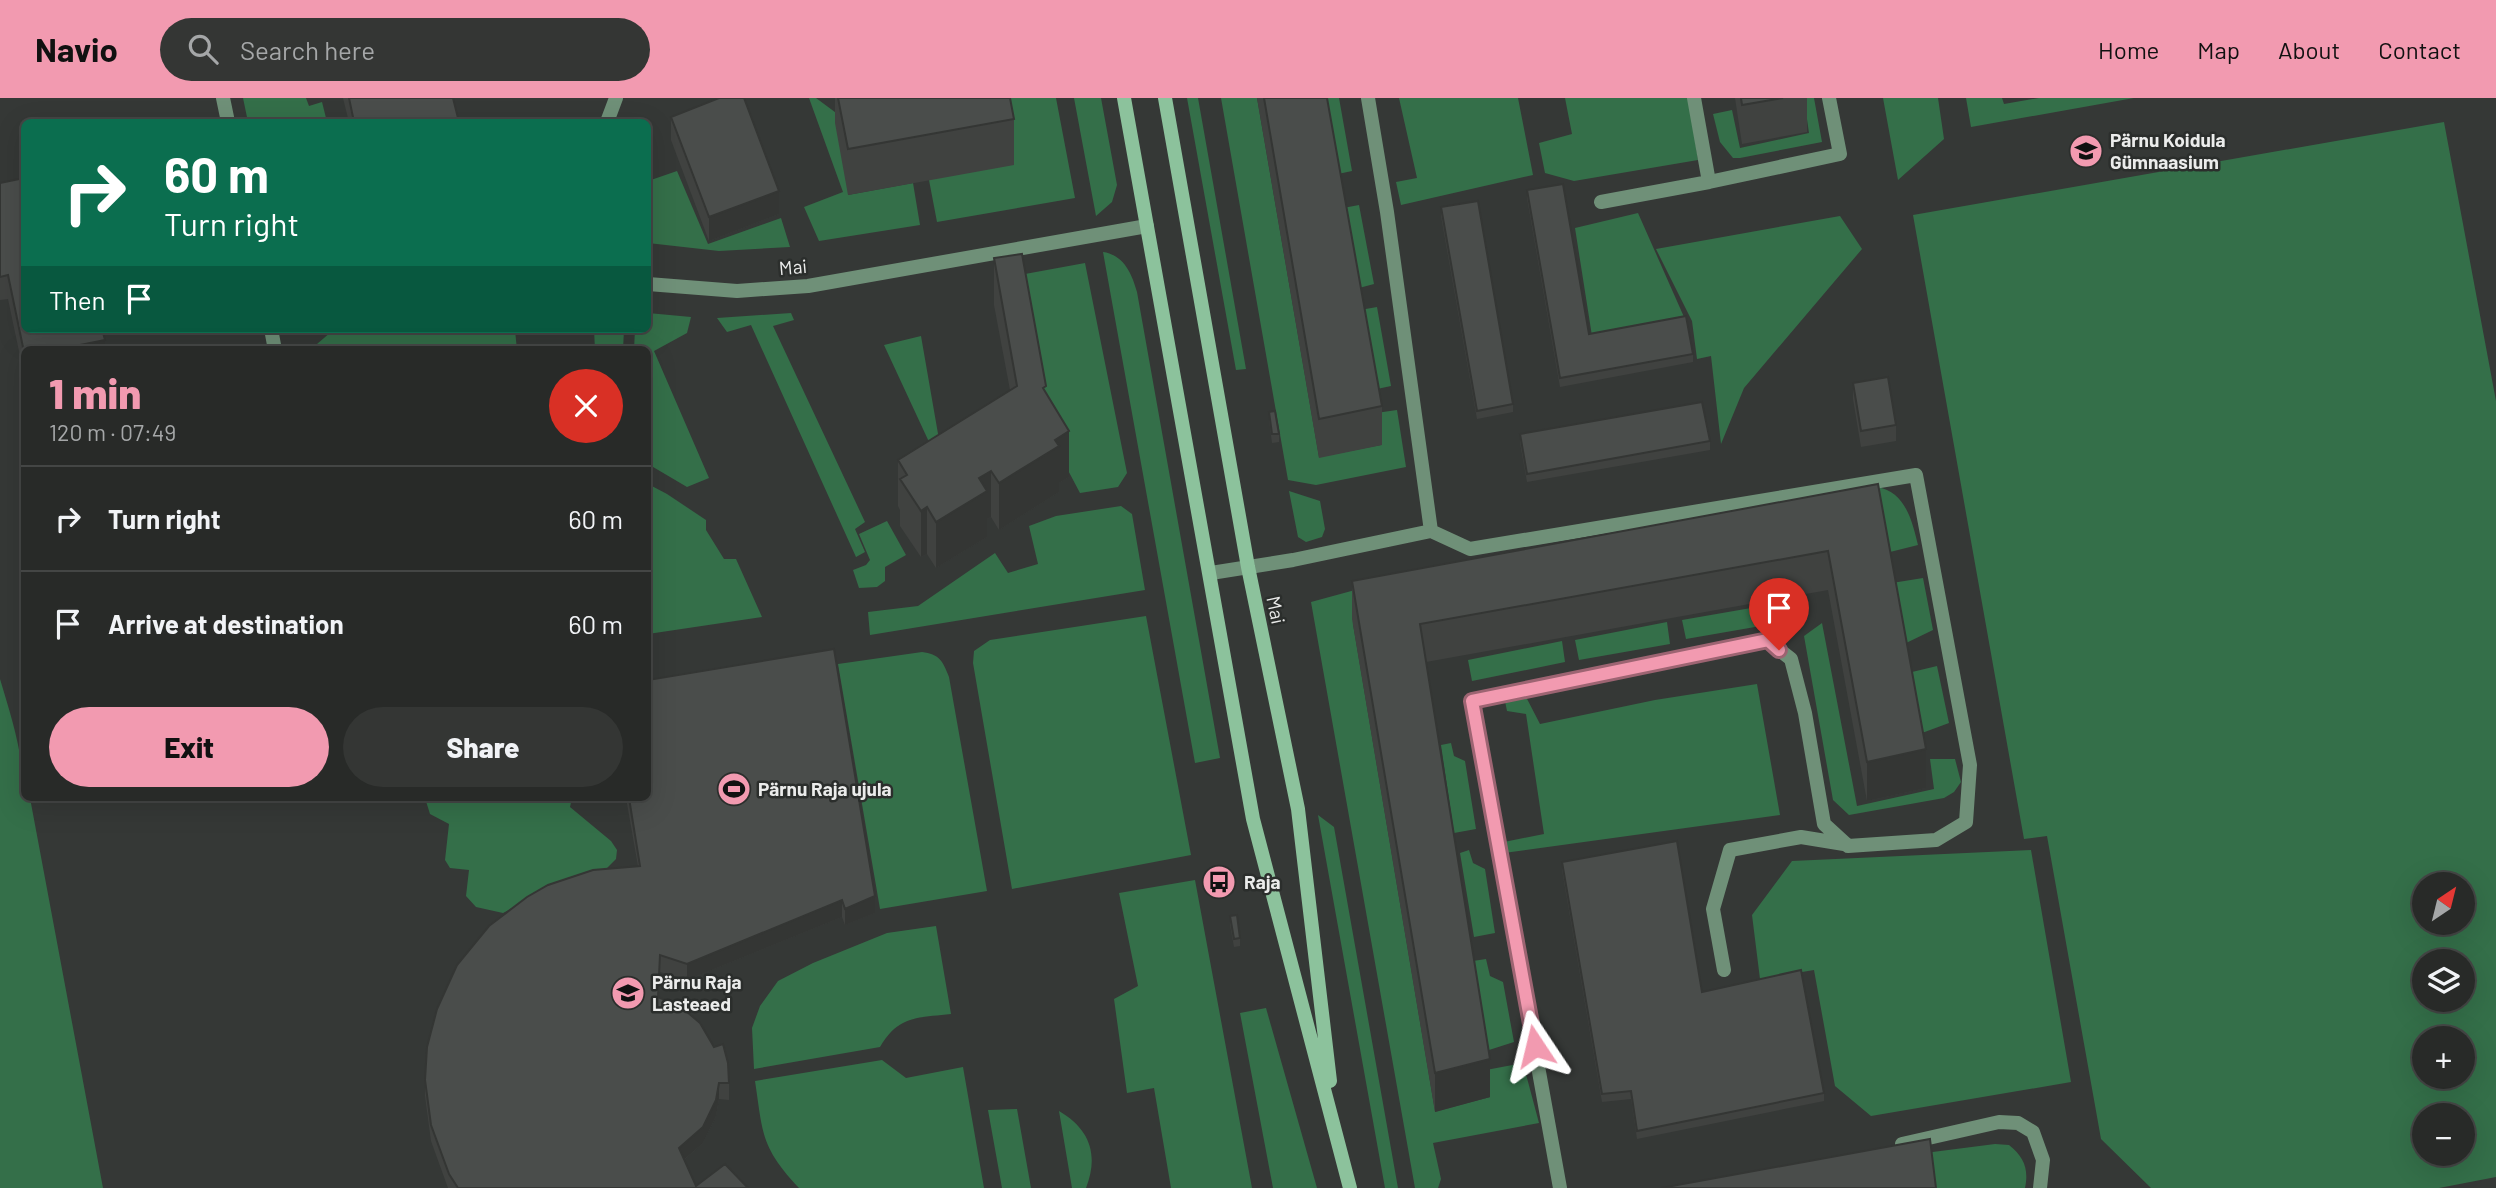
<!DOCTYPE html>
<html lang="en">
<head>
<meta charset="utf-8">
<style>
  :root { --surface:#282a28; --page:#343634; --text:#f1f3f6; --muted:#a5a7a8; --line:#444645; --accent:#f29ab0 }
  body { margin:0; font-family:Barlow,sans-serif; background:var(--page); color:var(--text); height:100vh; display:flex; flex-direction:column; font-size:26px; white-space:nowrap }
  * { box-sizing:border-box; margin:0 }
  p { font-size:23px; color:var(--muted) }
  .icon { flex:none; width:38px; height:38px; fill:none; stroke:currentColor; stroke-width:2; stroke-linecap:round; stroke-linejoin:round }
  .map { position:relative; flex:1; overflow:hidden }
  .sheet { position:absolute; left:21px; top:248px; width:630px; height:455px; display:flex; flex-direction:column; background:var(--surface); border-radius:10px; box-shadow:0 7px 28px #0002,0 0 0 2px var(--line) }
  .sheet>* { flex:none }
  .hud { position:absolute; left:21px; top:21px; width:630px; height:214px; border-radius:10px; box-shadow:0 7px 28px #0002,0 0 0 2px var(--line); background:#0b6e4f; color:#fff; overflow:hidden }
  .needle { width:46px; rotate:35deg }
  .tools { position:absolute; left:2412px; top:774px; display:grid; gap:14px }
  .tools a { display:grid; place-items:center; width:63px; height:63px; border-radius:50%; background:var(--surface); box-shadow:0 7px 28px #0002,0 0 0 2px var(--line); font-size:35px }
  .pin { position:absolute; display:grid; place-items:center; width:60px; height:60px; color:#fff; margin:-72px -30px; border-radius:50% 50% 50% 0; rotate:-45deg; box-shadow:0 0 7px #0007 }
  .pin .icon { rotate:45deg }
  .me { position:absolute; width:77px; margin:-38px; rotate:350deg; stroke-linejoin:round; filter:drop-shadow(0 0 5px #0008) }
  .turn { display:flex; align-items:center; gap:24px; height:147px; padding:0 28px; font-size:32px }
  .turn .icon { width:91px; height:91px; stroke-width:2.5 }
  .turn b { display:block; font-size:49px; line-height:60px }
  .then { display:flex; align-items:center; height:66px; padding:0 28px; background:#0003; gap:14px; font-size:26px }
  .round { display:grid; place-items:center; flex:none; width:74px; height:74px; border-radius:37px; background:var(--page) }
  .headline { display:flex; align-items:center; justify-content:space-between; height:119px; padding:0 28px }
  h1 { font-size:42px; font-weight:800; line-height:52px; color:var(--accent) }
  .cta { display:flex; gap:14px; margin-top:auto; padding:14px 28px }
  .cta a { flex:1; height:80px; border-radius:42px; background:var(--accent); color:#111; font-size:28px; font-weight:800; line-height:80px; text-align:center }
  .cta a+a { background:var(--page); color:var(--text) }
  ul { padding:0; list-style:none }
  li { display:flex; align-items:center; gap:21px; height:105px; padding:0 28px; border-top:2px solid var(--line) }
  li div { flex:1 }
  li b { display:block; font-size:26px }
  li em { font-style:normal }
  header { display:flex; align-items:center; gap:42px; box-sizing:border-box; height:98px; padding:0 35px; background:var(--accent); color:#111 }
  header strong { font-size:33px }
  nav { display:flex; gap:38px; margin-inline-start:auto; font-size:24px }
  .search { width:490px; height:63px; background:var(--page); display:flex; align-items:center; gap:18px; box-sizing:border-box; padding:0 24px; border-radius:38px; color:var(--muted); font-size:26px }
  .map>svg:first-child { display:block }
</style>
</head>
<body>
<header>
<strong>Navio</strong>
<div class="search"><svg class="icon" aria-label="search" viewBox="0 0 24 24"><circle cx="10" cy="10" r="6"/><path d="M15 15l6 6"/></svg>Search here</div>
<nav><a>Home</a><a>Map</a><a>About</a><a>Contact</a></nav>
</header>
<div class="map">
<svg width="2496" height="1090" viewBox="0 0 2496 1090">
  <rect width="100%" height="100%" fill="#353836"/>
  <path fill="#346f49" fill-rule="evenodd" d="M243,0H306L309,8L322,4L327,24H248Z
    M809,0H816L847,23L848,97L913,85L920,127L819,143L804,109L843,94Z
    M1002,0H1056L1075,100L937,124L929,82Z
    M1074,0H1101L1117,87L1112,104L1096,118Z
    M1187,0H1198L1246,271L1236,272Z
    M1221,0H1257L1319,359L1381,347L1376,315L1397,312L1406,369L1316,387L1288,382Z
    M1322,0H1339L1352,73L1338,76Z
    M1399,0H1518L1533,77L1401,107L1396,84L1417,80Z
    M1565,0H1689L1698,62L1574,83L1545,75L1539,45L1572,36Z
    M1804,0H1814L1822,44L1740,60H1733L1720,44L1713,16L1732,12L1740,50L1809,35Z
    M1883,0H1938L1944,41L1898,82Z
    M1966,0H2002L2004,6L2039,0H2134L1971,29Z
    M2444,24L2496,303V1079L2439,1090H2151L2101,1041L2047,738L2024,741L1913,117ZM2424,786H2462V824H2424ZM2424,863H2462V901H2424ZM2424,940H2462V978H2424ZM2424,1017H2462V1055H2424Z
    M677,73L708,146L781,120L790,149L719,153L648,145V83Z
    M1359,107L1374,186L1359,190L1343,110Z
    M1638,115L1684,219L1592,238L1575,130Z
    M1840,118L1862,151L1744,290L1721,346L1711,258L1697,261L1692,223L1656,151Z
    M1103,154C1124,157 1132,176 1137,194L1220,660L1195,665Z
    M1085,165L1127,375L1118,389L1080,395L1052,342L1025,176Z
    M1377,209L1391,288L1377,291L1360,212Z
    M648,215L691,219L687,235L654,253L709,380L687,389L648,366V252H634L635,231H648Z
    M791,215L794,222L773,228L865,424L855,431L865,454L856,459L751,227L727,234L717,220Z
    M346,231H496L497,235L515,232L517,252H310L331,234Z
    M594,231H624L623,252H595Z
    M921,238L941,353L936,359L884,247Z
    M648,386L667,396L706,422V432L724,461H736L762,519L648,536Z
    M1876,389C1905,393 1912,422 1918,447L1886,455Z
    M1289,393L1320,403L1325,431L1322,439L1306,444L1298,439Z
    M1121,408L1132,416L1145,492L870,537L868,514L918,508L995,455L1008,475L1038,466L1029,428L1056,418Z
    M887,423L906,457L885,469V483L877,489L859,490L853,472L866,467L870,462L859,436Z
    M1432,471L1353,526L1435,1013L1490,999L1486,972L1523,965L1539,1025L1433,1045L1441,1081L1438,1090H1415L1311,504Z
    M1923,480L1933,532L1904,546L1892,485Z
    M1774,506L1778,525L1686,541L1682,522Z
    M1146,518L1191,757L1012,791L973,565L974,553L990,542Z
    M1667,524L1670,546L1579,562L1575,542Z
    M1822,525L1857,708L1934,691L1930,661H1955L1961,684L1954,694L1944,700L1849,717L1833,702L1804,538Z
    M1562,543L1565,564L1472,583L1468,562Z
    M922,554C939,556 943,563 949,579L987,793L880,811L838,566Z
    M1937,568L1949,625L1922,635L1912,574Z
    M0,581C12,621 24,658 24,700H30L103,1090H0Z
    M1757,586L1780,717L1504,755V744L1544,736L1526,616L1507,613L1505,603L1525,597L1540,626L1655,602Z
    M1451,645L1454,658L1465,663L1476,731L1454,735L1441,647Z
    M425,700H572L570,709L611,743L617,752L616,761L607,770L563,782L503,815L476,809L466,798L469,772L450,770L445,762L449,726L430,716Z
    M1318,717L1334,729L1398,1090H1385Z
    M1469,752L1473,765L1485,771L1495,835L1474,839L1460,755Z
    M2031,752L2071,984L1871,1018L1835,988L1814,872L1760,881L1752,817L1792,763Z
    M1195,782L1252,1090H1171L1154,990L1127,995L1114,901L1138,888L1119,795Z
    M936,828L951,916C917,920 899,917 880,949L754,971L752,930L760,908L778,883L813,865L887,835Z
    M1486,861L1490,878L1503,884L1514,944L1489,952L1473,863Z
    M1266,910L1317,1090H1273L1240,915Z
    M882,962L906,980L963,969L984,1090H799C761,1049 763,1037 755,983Z
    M1017,1011L1031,1090H1002L988,1012Z
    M1059,1013C1090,1031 1099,1057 1086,1090H1072Z
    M1995,1046L2009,1047C2024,1059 2029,1071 2025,1090H1931L1917,1056Z"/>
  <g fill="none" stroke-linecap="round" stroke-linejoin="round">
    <path stroke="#6f9078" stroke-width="14" d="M223,0L228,24
      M1368,0L1387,114L1431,433
      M1694,0L1709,84L1840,56L1829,0
      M607,24L616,0
      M1601,104L1709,84
      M648,186L737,193L808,188L1147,128
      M271,231L275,252
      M1211,475L1293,462L1431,433L1470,451L1916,377L1970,667L1966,724L1936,742L1848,748L1824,726L1805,615L1791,561L1768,543L1472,603L1560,1090
      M1724,872L1713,811L1730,752L1801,739L1844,746
      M1902,1046L1999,1024L2018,1025L2033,1034L2043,1062L2040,1090"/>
    <path stroke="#8cc29c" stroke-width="14" d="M1124,0L1253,721L1350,1090
      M1165,0L1248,469L1298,711L1330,983"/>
  </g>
  <path fill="#404240" d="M343,0H453L459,24H349Z
    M835,0H1010L1014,21V67L848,97L835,25Z
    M1257,0H1327L1382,308V347L1319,360Z
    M1735,0H1807V34L1742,46Z
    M671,19L779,116L709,143L671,42Z
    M0,85L105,252H24V277L8,201L0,202Z
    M1527,92L1589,236L1693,256V264L1560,289L1527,100Z
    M1441,109L1513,306V314L1477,321L1441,118Z
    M994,160L1046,295L1069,379L1059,385V394L999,432L991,419L987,421V439L936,470L927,456L921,459L900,428V412L898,408V362L1010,292L994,207Z
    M1853,285L1896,327V343L1861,349L1853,301Z
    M1269,314L1279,336V344L1272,345L1269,322Z
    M1520,336L1710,343V352L1527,384L1520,345Z
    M1878,386L1926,690L1867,703L1828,492L1426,564L1490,999L1435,1014L1352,521V483Z
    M626,700H648L875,815L845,827L842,819L687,882L660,874L659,900L729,985V1002L719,1001L716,1018L703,1045L684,1062L696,1088L748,1090H448L431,1043L425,998V982L638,768Z
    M1562,764L1702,894L1824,995V1003L1637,1041L1631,1001L1602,1004L1562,772Z
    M1230,818L1240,840V848L1234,849L1230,827Z"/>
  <path fill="#343634" d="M779,93V116L709,143V119Z
    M105,242V252H70V249Z
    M1069,333V379L1059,385V394L999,432V385L1055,342Z
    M991,373V419L987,421V439L936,470V424L979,380Z
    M927,409V456L921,459V413Z
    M1926,651V690L1867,703V664Z
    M875,798V815L845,827V811Z
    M842,802V819L687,882V866Z
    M1490,961V999L1435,1014V975Z
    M719,985V1001L716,1018L703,1045L679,1066V1050Z"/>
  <path fill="#4a4d4b" stroke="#343634" stroke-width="2" d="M349,0H453L459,24H354Z
    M719,0H744L779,93L709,119L671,19Z
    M838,0H1010L1014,21L848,51Z
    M1264,0H1327L1382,308L1319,321Z
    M1741,0H1783L1742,7Z
    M24,80V231H102L105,242L70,249L71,252H24V254L8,177L0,179V85Z
    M1563,86L1589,236L1686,218L1693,256L1560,280L1527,92Z
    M1478,103L1513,306L1477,313L1441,109Z
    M1022,156L1046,288L1043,290L1069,333L1055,342L1059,348L999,385L991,373L979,380L987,393L936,424L927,409L921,413L900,381L907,377L898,362L1017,288L994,160Z
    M501,248L502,252H444Z
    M1888,279L1896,327L1861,333L1853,285Z
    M1702,304L1710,343L1527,376L1520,336Z
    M1275,313L1279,336H1272L1269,314Z
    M1878,386L1926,651L1867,664L1828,453L1420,526L1490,961L1435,975L1352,483Z
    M834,551L875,798L845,811L842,802L687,866L660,857L658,899L680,908L700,925L714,949L723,946L728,965L729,985H719L716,1002L703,1029L679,1050L696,1088L725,1066L748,1090H458L449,1076L431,1027L425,982L427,949L437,911L457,867L489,828L527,799L548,787L593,772L640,768L629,700H648V582Z
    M1677,743L1702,894L1801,872L1824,995L1637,1033L1631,993L1602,996L1562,764Z
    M1237,817L1240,840L1234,841L1230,818Z
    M1930,1041L1936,1090H1661Z"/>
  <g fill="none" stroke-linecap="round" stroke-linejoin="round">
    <defs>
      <path id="route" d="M1535,948L1472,603L1768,542L1779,552"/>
    </defs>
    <use href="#route" stroke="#9d6472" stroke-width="18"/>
    <use href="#route" stroke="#f29ab0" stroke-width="12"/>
  </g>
  <defs>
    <symbol id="school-disc" viewBox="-11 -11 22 22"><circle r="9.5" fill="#f29ab0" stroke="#2b2e2c"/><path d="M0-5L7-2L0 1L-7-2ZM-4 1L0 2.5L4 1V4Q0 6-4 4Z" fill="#111"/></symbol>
    <symbol id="stadium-disc" viewBox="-11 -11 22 22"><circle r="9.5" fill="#f29ab0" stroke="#2b2e2c"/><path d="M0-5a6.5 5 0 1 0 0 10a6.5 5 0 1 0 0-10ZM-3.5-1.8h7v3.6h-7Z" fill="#111"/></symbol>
    <symbol id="bus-disc" viewBox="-11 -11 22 22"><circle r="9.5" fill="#f29ab0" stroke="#2b2e2c"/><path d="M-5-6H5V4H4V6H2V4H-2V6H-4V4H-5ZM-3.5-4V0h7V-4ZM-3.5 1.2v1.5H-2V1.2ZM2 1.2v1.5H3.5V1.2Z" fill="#111"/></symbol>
  </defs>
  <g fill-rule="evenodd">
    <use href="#school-disc" x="2067" y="34" width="38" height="38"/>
    <use href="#stadium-disc" x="715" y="672" width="38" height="38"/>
    <use href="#bus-disc" x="1200" y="765" width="38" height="38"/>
    <use href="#school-disc" x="609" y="876" width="38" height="38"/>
  </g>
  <g text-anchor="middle" stroke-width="5" stroke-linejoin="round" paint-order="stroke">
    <g font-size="19" font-weight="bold" fill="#ebeceb" stroke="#2b2e2c" text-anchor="start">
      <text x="2110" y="49">Pärnu Koidula<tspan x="2110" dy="22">Gümnaasium</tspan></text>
      <text x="758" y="698">Pärnu Raja ujula</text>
      <text x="1244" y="791">Raja</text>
      <text x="652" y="891">Pärnu Raja<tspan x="652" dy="22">Lasteaed</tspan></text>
    </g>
    <g font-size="19" fill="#ebeceb" stroke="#2b2e2c">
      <text transform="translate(793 169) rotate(-5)" y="7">Mai</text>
      <text transform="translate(1276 512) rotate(78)" y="7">Mai</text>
    </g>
  </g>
</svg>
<div class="tools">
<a><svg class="needle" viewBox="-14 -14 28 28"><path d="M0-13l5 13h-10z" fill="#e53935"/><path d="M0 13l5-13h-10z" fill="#a5a7a8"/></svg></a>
<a><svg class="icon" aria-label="layers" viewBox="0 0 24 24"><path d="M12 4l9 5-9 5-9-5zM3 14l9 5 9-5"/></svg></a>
<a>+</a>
<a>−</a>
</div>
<div class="pin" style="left:1779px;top:552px;background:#d93025"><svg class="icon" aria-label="arrive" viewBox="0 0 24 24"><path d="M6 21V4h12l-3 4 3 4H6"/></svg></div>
<svg class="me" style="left:1535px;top:948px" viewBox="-20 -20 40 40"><path d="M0-17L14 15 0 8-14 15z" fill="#f29ab0" stroke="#fff" stroke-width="4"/></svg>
<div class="hud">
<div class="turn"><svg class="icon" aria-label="right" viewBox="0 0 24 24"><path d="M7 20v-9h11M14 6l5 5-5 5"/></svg><div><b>60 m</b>Turn right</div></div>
<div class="then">Then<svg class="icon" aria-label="arrive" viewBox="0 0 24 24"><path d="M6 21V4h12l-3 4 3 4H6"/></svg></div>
</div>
<section class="sheet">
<div class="headline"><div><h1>1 min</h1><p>120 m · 07:49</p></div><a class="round" style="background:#d93025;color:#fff"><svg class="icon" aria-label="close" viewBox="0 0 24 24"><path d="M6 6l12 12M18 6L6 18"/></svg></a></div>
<ul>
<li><svg class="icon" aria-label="right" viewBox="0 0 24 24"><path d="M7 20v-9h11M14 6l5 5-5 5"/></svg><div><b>Turn right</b></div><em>60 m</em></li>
<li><svg class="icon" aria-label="arrive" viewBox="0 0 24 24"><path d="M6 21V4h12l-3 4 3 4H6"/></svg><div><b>Arrive at destination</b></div><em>60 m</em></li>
</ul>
<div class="cta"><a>Exit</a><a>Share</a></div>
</section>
</div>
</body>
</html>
